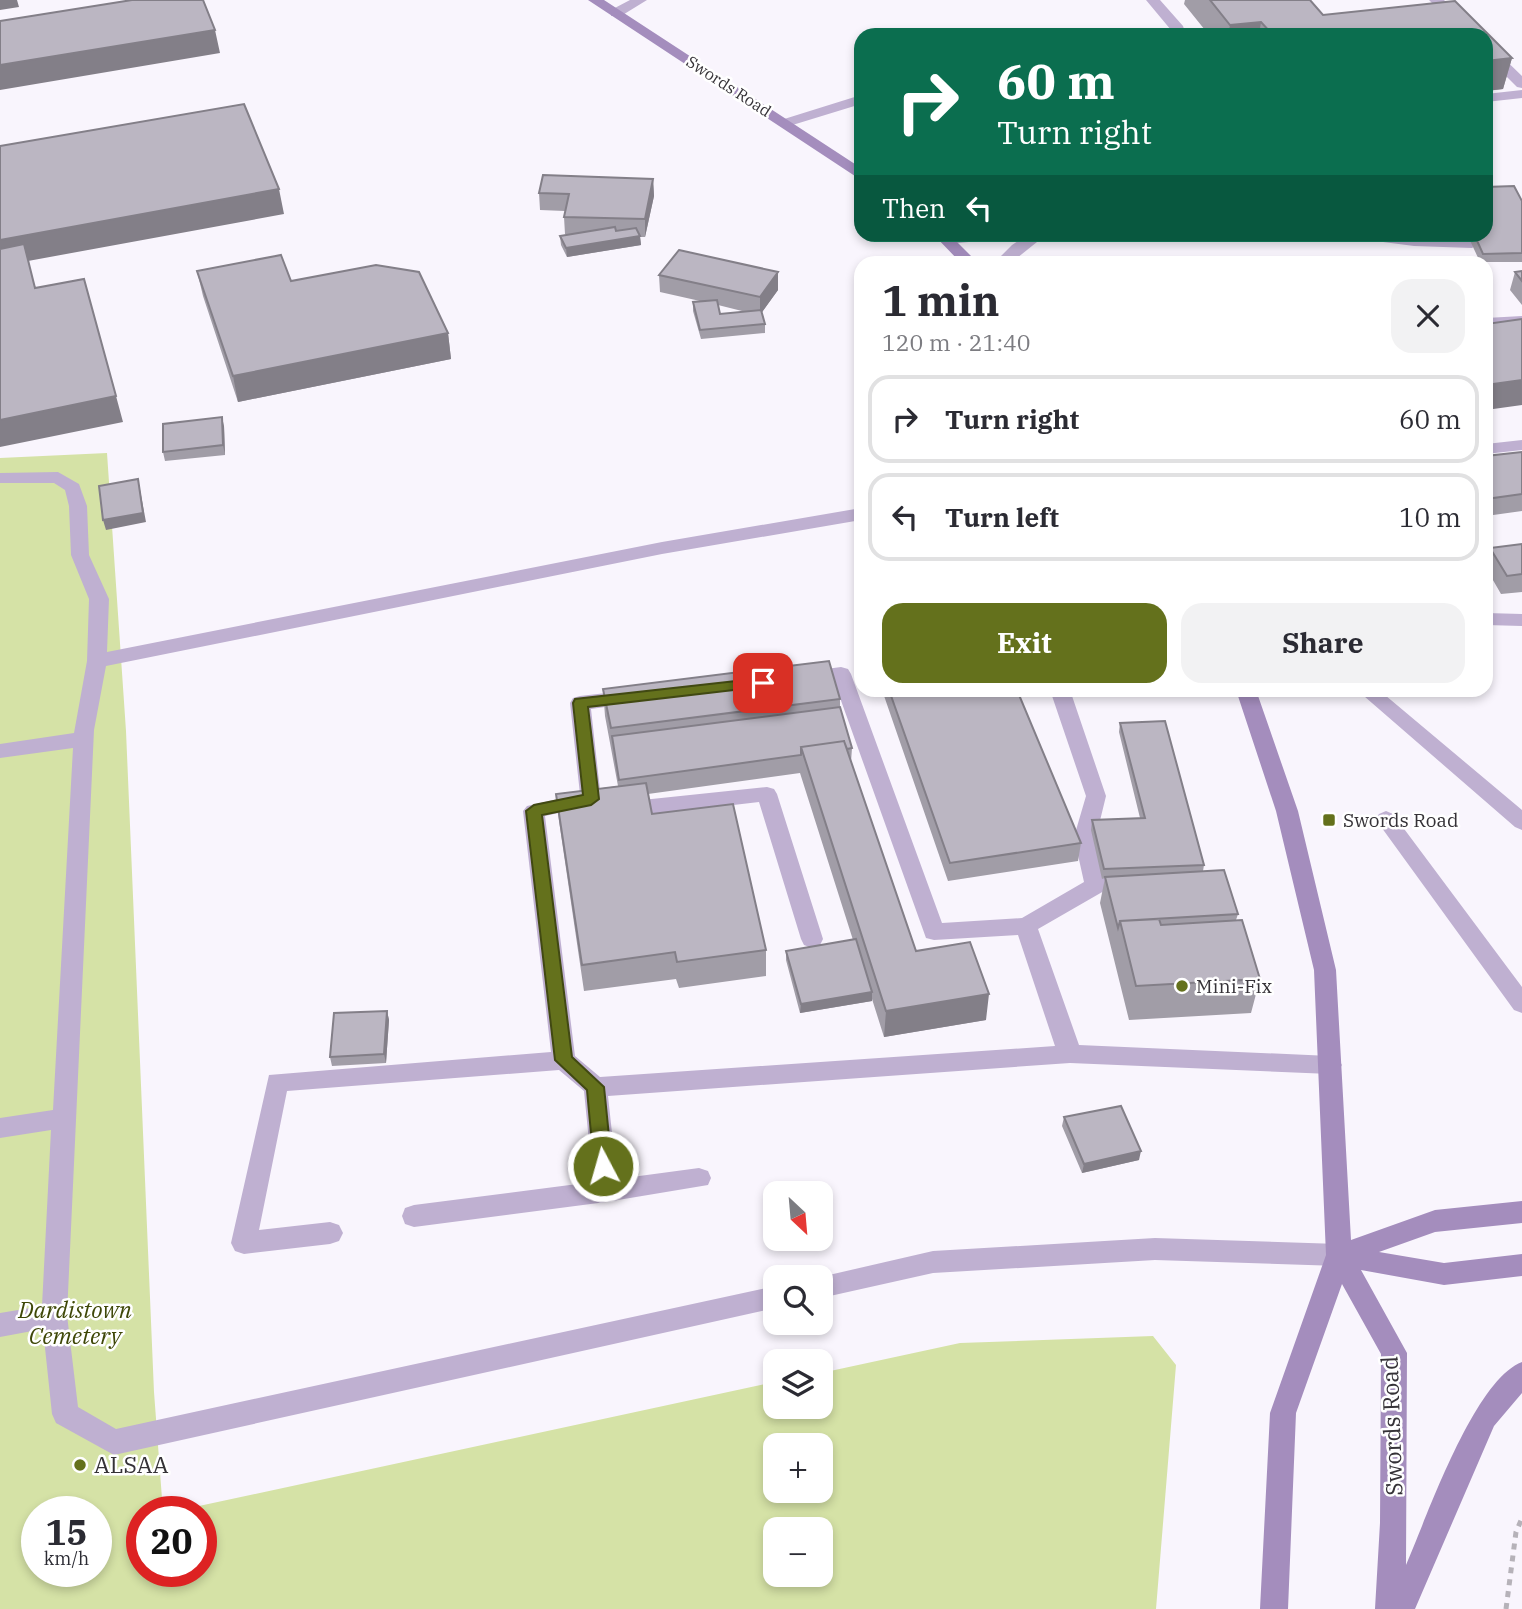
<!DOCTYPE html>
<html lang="en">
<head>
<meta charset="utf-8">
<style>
  :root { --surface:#fff; --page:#f2f2f3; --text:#2b2b33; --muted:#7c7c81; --line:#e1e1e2; --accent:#64711c }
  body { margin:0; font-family:"IBM Plex Serif",serif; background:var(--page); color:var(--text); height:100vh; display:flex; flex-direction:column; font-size:26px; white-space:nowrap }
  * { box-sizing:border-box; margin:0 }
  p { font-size:23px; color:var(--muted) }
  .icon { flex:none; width:38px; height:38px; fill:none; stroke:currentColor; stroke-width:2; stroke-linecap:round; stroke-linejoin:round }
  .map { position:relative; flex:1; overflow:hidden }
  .drawer { position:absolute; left:854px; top:256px; width:639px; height:441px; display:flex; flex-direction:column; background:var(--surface); border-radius:21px; box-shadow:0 4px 10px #0003 }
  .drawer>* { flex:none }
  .banner { position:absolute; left:854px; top:28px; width:639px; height:214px; border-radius:21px; box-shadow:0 4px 10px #0003; background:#0b6e4f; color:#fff; overflow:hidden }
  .needle { width:46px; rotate:154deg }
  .tools { position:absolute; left:763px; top:1181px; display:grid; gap:14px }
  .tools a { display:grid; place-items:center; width:70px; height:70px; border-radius:14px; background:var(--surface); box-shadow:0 4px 10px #0003; font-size:35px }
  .speed { position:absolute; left:21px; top:1496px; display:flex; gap:14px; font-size:35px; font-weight:700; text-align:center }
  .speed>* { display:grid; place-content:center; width:91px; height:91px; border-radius:50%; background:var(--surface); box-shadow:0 4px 10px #0003; line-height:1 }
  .speed small { font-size:18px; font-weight:400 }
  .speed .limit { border:10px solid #d22; background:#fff; color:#111 }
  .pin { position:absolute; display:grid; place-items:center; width:60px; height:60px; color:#fff; margin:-30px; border-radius:14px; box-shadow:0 4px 10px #0006 }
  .me { position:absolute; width:77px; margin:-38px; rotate:354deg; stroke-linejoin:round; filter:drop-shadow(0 0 5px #0008) }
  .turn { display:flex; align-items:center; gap:24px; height:147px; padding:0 28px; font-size:32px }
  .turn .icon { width:91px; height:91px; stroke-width:2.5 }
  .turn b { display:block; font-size:49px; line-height:60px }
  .then { display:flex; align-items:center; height:66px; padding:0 28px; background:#0003; gap:14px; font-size:26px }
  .round { display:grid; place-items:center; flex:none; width:74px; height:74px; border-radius:21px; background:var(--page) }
  .headline { display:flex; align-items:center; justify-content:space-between; height:119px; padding:0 28px }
  h1 { font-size:42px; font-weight:700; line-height:52px }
  .primary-button { display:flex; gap:14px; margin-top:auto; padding:14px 28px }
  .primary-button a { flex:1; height:80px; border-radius:21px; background:var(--accent); color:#fff; font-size:28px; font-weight:700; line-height:80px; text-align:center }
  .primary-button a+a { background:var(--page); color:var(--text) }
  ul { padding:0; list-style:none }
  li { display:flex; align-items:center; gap:21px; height:88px; margin:0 14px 10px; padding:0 14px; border:4px solid var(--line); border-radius:21px }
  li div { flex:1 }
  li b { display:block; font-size:26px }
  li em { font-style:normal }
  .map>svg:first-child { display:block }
</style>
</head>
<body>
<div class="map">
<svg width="1522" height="1609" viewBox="0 0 1522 1609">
  <rect width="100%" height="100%" fill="#f9f5fd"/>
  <path fill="#d5e2a6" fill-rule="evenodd" d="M107,453L126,731L154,1392L163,1512H142V1572H201V1512H171L775,1382V1407H821V1373L960,1343L1153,1336L1176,1365L1156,1609H0V458ZM775,1446H821V1491H775ZM37,1512H96V1572H37ZM775,1530H821V1575H775Z"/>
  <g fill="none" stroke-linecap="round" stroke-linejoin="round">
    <path stroke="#b6b2b9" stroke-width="5" stroke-dasharray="6 6" stroke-linecap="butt" d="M1506,1609L1516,1532L1522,1518"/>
    <path fill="#bfb0d1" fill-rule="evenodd" d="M630,0H647L621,16H611V10Z
      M1146,0H1160L1183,26L1186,35H1172L1171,30Z
      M1429,0H1444L1479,35H1464Z
      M1486,45L1491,46L1522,76V88L1517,87L1486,56Z
      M1522,90V98L1486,102V94Z
      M861,95V104L786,127L779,123L781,120Z
      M945,234H1010L1003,239L946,244L938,239Z
      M1028,234H1047L1012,262H995L1012,245Z
      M1353,234L1472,238L1480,243L1472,248L1414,246L1360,239Z
      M1522,316V324L1486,328V318Z
      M1522,440V450L1486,454V444Z
      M58,472L79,484L87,506L89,555L109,599L107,652L662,542L861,508V520L662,554L106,666L94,730L67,1315L78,1407L116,1429L775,1286V1308L114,1455L56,1423L52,1414L43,1329L0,1337V1313L42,1306L51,1130L0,1138V1118L53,1110L73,748L0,758V744L74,733L87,661L89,599L71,555L69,506L65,490L54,483H0V473Z
      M1486,613L1522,614V626L1486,625Z
      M841,667L848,669L851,674L942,923L1022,918L1084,882L1074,837L1086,796L1050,690H1070L1106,796L1096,837L1107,885L1104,891L1038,929L1079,1045L1330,1056L1338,1058L1342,1065L1338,1072L1330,1074L1070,1063L608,1096L617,1179L699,1168L708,1171L711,1178L708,1185L606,1202L414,1227L405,1224L402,1216L405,1208L414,1205L593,1182L584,1091L559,1070L287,1091L259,1230L330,1222L339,1225L343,1233L339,1241L330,1244L244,1254L235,1251L231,1243L269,1075L551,1052L523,811L527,806L580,794L570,703L573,698L580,696L633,690L640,692L643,697L640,702L591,709L601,799L598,804L545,816L575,1056L600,1077L1055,1046L1018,935L934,940L926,938L834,681L804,685L797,683L794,678L797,673Z
      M1357,690H1379L1522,810V830L1515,827Z
      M767,787L774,789L777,794L823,939L820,945L812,948L804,945L801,939L759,802L623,818L616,815L612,810L616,805L623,802Z
      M1386,811L1393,814L1522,987V1013L1514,1010L1379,824L1375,819L1379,814Z
      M1155,1238L1339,1244L1348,1247L1352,1255L1348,1263L1339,1266L1155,1260L933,1273L821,1298V1278H816L933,1251Z"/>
    <path fill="#a48dbd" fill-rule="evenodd" d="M588,0H604L861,168V180Z
      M933,234H949L977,262H960Z
      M1236,690H1256L1298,811L1336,970L1351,1240L1435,1210L1522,1201V1223L1435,1232L1379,1252L1444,1263L1522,1254V1276L1444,1285L1361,1270L1407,1353L1406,1565C1427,1517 1474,1380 1522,1362V1393L1494,1426L1415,1609H1375L1380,1523L1381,1354L1342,1284L1296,1413L1288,1609H1260L1270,1413L1326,1255L1314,970L1276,811Z"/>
  </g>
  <path fill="#a19da7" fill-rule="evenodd" d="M1185,0H1310L1323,15L1455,1L1512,58L1503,89L1486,91V35H1209L1184,4Z
    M653,179L654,196L645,237H640L641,245L567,257L561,245L560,236L572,234H565L564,217L565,211L540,210L539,193Z
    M1522,201V262H1480L1467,234H1486Z
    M197,271L291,281L448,333L451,359L238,402L203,296Z
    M1522,271V305L1510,290L1515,272Z
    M659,275L778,290L762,312L765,324V333L701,339L693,311V302L700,301L660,292ZM718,305L746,312L720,314Z
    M224,426L225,455L165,461L163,452Z
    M1522,452V511L1486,516V456Z
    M1522,544V592L1501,594L1486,568V562L1490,548Z
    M603,689L840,699V707L852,748L851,762L916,951L986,1020L884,1037L872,999V1001L800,1013L786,960V951L853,940L800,773L648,794L652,814L766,950V976L679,988L676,979L584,991L559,821L556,794L618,786L605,716Z
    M882,690H1017L1081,843L1078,861L948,881Z
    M1120,723L1204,865L1203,871L1238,914L1236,920L1260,979L1251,1013L1129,1020L1100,903L1105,878L1102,879L1091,830L1092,820L1140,818L1119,732Z
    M387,1011L389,1020L386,1063L332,1066L330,1057Z
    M1064,1117L1139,1160L1082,1173L1062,1126Z"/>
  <path fill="#837f88" d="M0,0H17L19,7L0,10Z
    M1261,22L1259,35H1228L1230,25Z
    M215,30L220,53L0,90V65Z
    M1512,58L1503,89L1486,91V61Z
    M653,179L654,196L645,237V219Z
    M279,189L284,214L28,261L42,314L0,266V240Z
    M640,236L641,245L567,257L566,248Z
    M778,272V290L760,315V297Z
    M448,333L451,359L238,402L233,376Z
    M1522,380V405L1486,410V385Z
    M116,396L123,422L0,447V420Z
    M222,417L224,426L225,455L223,445Z
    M138,479L146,522L106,530L103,520Z
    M872,992V1001L800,1013L801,1004Z
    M989,994L986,1020L884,1037L886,1011Z
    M387,1011L389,1020L386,1063L384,1054Z
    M1141,1151L1139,1160L1082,1173L1084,1164Z"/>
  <path fill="#bbb6c2" stroke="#837f88" stroke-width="2" d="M132,0H203L215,30L0,65V21Z
    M1210,0H1310L1323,15L1455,1L1512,58L1486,61V35H1251L1271,33L1261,22L1230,25Z
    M244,104L279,189L0,240V146Z
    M543,175L653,179L645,219L564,217L569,194L539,193Z
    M1514,186L1522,201V253L1483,254L1474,234H1486V187Z
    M615,227L616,231L636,228L640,236L566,248L560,236Z
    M24,244L35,288L84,279L116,396L0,420V249Z
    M679,250L778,272L760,297L659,275Z
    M281,255L291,281L376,265L419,272L448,333L233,376L197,271Z
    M1522,271V281L1515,272Z
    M717,300L720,314L761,310L765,324L700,330L693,302Z
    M1522,319V380L1486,385V324Z
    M222,417L223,445L163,452V424Z
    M1522,452V494L1486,499V456Z
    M138,479L143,513L103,520L99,486Z
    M1522,544V574L1507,576L1490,548Z
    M829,661L840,699L611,728L603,689Z
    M889,690H1017L1081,843L950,863Z
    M840,707L852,748L847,749L844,741L801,747V755L619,780L612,736Z
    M1165,721L1204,865L1104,869L1092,820L1145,818L1120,723Z
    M844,741L916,951L970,942L989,994L886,1011L801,747Z
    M646,783L652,814L733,804L766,950L677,962L675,952L582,965L556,794Z
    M1224,870L1238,914L1120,921L1118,928L1105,877Z
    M1159,919L1161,925L1242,920L1260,979L1136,986L1120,921Z
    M856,939L872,992L801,1004L786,951Z
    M387,1011L384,1054L330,1057L334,1013Z
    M1121,1106L1141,1151L1084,1164L1064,1117Z"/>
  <path fill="#64711c" stroke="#414912" stroke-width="2" d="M763,678L768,679L771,683L768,686L588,707L599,799L591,805L542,815L572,1057L604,1087L612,1166L610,1171L603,1173L597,1171L594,1166L587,1090L555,1060L526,811L534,805L583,795L573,703L575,699Z"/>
  <g fill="#64711c" stroke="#fff" stroke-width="2.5">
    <rect x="1322" y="813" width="14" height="14" rx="3.5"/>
    <circle cx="1182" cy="986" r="7"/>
    <circle cx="80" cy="1465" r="7"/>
  </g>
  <g text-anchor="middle" stroke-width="5" stroke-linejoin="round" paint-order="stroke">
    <g font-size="16" fill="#353237" stroke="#fff">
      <text transform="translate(729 86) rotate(33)" y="6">Swords Road</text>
    </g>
    <g font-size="19" fill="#353237" stroke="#fff" text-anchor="start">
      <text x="1343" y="827">Swords Road</text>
      <text x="1196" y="993">Mini-Fix</text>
    </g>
    <g font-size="23" font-style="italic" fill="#3e4707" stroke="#fff">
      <text x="75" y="1318">Dardistown<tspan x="75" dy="26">Cemetery</tspan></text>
    </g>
    <g font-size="23" fill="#353237" stroke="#fff">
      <text transform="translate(1392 1426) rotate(-92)" y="8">Swords Road</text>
    </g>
    <g font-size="23" fill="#353237" stroke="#fff" text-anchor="start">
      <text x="94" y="1473">ALSAA</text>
    </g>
  </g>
</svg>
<div class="tools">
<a><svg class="needle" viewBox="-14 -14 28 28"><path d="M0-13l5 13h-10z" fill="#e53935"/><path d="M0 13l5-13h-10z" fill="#7c7c81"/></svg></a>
<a><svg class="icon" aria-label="search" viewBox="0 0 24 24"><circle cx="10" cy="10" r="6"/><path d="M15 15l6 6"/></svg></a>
<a><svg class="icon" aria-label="layers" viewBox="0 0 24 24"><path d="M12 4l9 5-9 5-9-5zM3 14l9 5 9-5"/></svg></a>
<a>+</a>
<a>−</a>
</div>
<div class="speed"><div>15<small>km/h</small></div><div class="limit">20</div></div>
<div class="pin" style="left:763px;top:683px;background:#d93025"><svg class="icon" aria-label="arrive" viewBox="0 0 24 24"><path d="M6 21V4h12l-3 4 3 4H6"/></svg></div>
<svg class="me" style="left:603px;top:1166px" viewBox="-20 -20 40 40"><circle r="17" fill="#64711c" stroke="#fff" stroke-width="3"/><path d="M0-11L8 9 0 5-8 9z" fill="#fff"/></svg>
<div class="banner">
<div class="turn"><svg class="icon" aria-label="right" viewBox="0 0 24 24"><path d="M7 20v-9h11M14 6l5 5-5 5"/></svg><div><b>60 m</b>Turn right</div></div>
<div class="then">Then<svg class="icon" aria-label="left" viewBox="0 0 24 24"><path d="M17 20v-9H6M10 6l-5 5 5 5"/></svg></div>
</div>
<section class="drawer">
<div class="headline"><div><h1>1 min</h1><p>120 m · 21:40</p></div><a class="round"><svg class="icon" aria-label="close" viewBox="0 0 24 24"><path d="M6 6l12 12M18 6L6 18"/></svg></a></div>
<ul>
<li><svg class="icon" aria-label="right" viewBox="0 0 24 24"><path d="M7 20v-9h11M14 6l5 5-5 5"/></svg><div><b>Turn right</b></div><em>60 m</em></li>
<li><svg class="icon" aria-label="left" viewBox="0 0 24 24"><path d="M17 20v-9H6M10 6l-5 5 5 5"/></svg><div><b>Turn left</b></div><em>10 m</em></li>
</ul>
<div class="primary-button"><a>Exit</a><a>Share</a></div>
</section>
</div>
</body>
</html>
